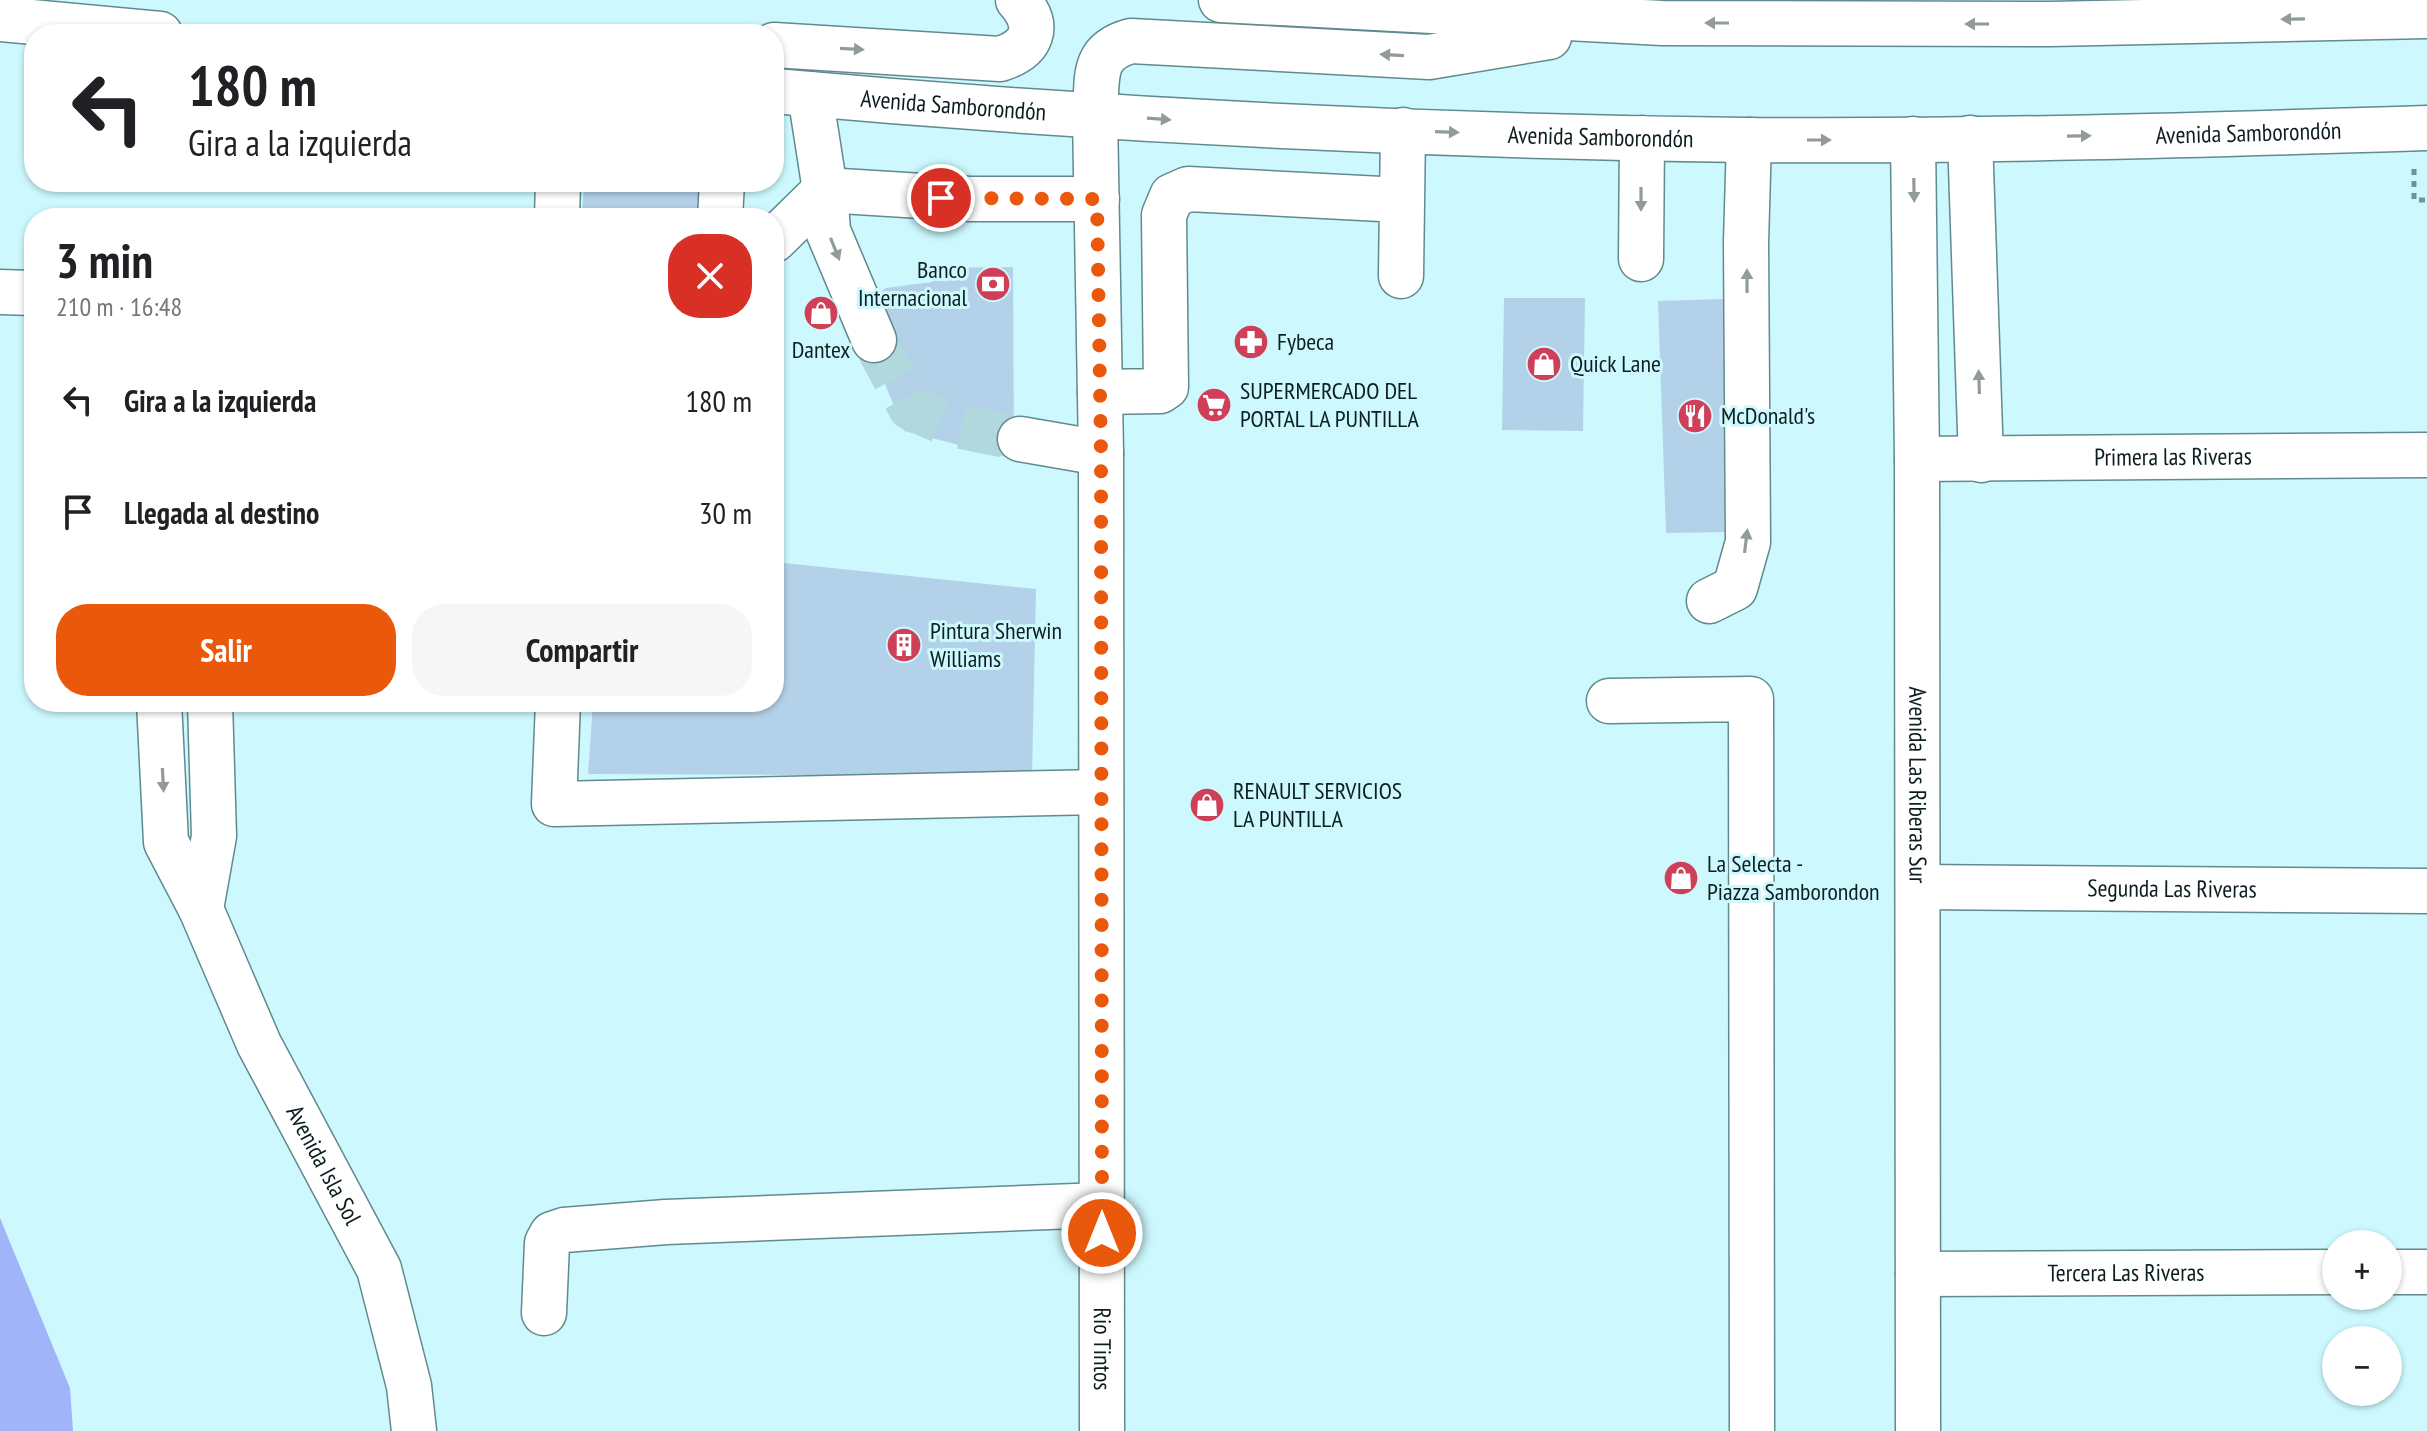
<!DOCTYPE html>
<html lang="es">
<head>
<meta charset="utf-8">
<style>
  :root { --surface:#fff; --page:#f6f6f6; --text:#202124; --muted:#757577; --accent:#ea580c }
  body { margin:0; font-family:"PT Sans Narrow",sans-serif; background:var(--page); color:var(--text); height:100vh; display:flex; flex-direction:column; font-size:30px; white-space:nowrap }
  * { box-sizing:border-box; margin:0 }
  p { font-size:26px; color:var(--muted) }
  .icon { flex:none; width:44px; height:44px; fill:none; stroke:currentColor; stroke-width:2; stroke-linecap:round; stroke-linejoin:round }
  .map { position:relative; flex:1; overflow:hidden }
  .details { position:absolute; left:24px; top:208px; width:760px; height:504px; display:flex; flex-direction:column; background:var(--surface); border-radius:32px; box-shadow:0 2px 6px #0004 }
  .details>* { flex:none }
  .guide { position:absolute; left:24px; top:24px; width:760px; height:168px; border-radius:32px; box-shadow:0 2px 6px #0004; background:#fff; color:var(--text); overflow:hidden }
  .buttons { position:absolute; left:2322px; top:1230px; display:grid; gap:16px }
  .buttons a { display:grid; place-items:center; width:80px; height:80px; border-radius:50%; background:var(--surface); box-shadow:0 2px 6px #0004; font-size:40px }
  .pin { position:absolute; display:grid; place-items:center; width:68px; height:68px; color:#fff; margin:-34px; border:4px solid #fff; border-radius:50%; box-shadow:0 2px 8px #0007 }
  .me { position:absolute; width:88px; margin:-44px; rotate:0deg; stroke-linejoin:round; filter:drop-shadow(0 0 6px #0008) }
  .turn { display:flex; align-items:center; gap:28px; height:168px; padding:0 32px; font-size:36px }
  .turn .icon { width:104px; height:104px; stroke-width:2.5 }
  .turn b { display:block; font-size:56px; line-height:68px }
  .round { display:grid; place-items:center; flex:none; width:84px; height:84px; border-radius:32px; background:var(--page) }
  .head { display:flex; align-items:center; justify-content:space-between; height:136px; padding:0 32px }
  h1 { font-size:48px; font-weight:600; line-height:60px }
  .button { display:flex; gap:16px; margin-top:auto; padding:16px 32px }
  .button a { flex:1; height:92px; border-radius:32px; background:var(--accent); color:#fff; font-size:32px; font-weight:600; line-height:92px; text-align:center }
  .button a+a { background:var(--page); color:var(--text) }
  ul { padding:0; list-style:none }
  li { display:flex; align-items:center; gap:24px; height:112px; padding:0 32px }
  li div { flex:1 }
  li b { display:block; font-size:30px }
  li em { font-style:normal }
  .map>svg:first-child { display:block }
</style>
</head>
<body>
<div class="map">
<svg width="2427" height="1431" viewBox="0 0 2427 1431">
  <rect width="100%" height="100%" fill="#cdf9fe"/>
  <path fill="#a2b4f9" d="M0,1218L70,1388L73,1431H0Z"/>
  <path fill="#b3d2e9" d="M584,182H667L703,185L700,218H582Z
    M1013,267L1014,459L904,431L874,357L868,300L886,288L932,282V268Z
    M1504,298H1585L1583,431L1502,430Z
    M1724,299L1732,532L1666,533L1658,301Z
    M774,562L1036,589L1032,776L588,774L593,702H774Z"/>
  <g fill="none" stroke-linecap="round" stroke-linejoin="round">
    <path stroke="#b0d8dd" stroke-width="44" stroke-dasharray="44 22" stroke-linecap="butt" d="M874,340L910,408L947,424L1020,439"/>
    <defs>
      <g id="minor">
        <path d="M810,94L825,190L828,231L874,340"/>
        <path id="s1" d="M1095,115L1101,453L1102,1431"/>
        <path d="M1970,138L1981,460"/>
        <path id="s2" d="M1913,139L1917,459L1918,1431"/>
        <path d="M557,218L558,182"/>
        <path d="M720,218L722,182"/>
        <path d="M774,240L825,190L970,199H1097"/>
        <path d="M1641,259L1642,138"/>
        <path d="M1401,276L1403,130"/>
        <path d="M0,292L34,293"/>
        <path d="M1100,392L1160,391L1166,387L1164,215L1172,196L1188,189L1401,200"/>
        <path d="M1020,439L1101,453"/>
        <path id="s3" d="M1917,459L2427,455"/>
        <path d="M1709,601L1735,588L1748,542L1746,242L1749,140"/>
        <path d="M1609,701L1751,699L1752,1431"/>
        <path id="s4" d="M159,702L166,842L201,909L259,1044L379,1269L409,1386L414,1431"/>
        <path d="M558,702L554,804L1101,792"/>
        <path id="s5" d="M1918,887L2427,891"/>
        <path d="M201,909L214,836L210,702"/>
        <path d="M2388,1272H2427"/>
        <path id="s6" d="M1918,1274L2336,1272"/>
        <path d="M544,1313L547,1243L552,1234L564,1230L666,1222L1102,1205"/>
      </g>
      <g id="highway">
        <path d="M1221,0L1662,23L2050,24L2427,16"/>
        <path d="M0,19L160,34"/>
        <path d="M774,45L1000,59C1032,49 1042,27 1018,0"/>
        <path id="s7" d="M774,91C1096,120 1422,136 1745,140C1972,142 2200,135 2427,128"/>
        <path d="M1095,115C1098,79 1090,52 1131,41L1429,57L1549,37"/>
      </g>
    </defs>
    <use href="#minor" stroke="#618a8e" stroke-width="47"/>
    <use href="#highway" stroke="#618a8e" stroke-width="47"/>
    <path stroke="#739296" stroke-width="5" stroke-dasharray="6 6" stroke-linecap="butt" d="M2414,169V200H2427"/>
    <use href="#minor" stroke="#fff" stroke-width="44"/>
    <use href="#highway" stroke="#fff" stroke-width="44"/>
  </g>
  <defs><path id="oneway-solid" d="M-6-.8H1V-3.2L6.5 0L1 3.2V.8H-6Z" transform="scale(2)"/></defs>
  <g fill="#929a9b">
    <use href="#oneway-solid" transform="translate(2293 19) rotate(179)"/>
    <use href="#oneway-solid" transform="translate(1717 23) rotate(-180)"/>
    <use href="#oneway-solid" transform="translate(1977 24) rotate(-180)"/>
    <use href="#oneway-solid" transform="translate(852 49) rotate(3)"/>
    <use href="#oneway-solid" transform="translate(1392 55) rotate(-177)"/>
    <use href="#oneway-solid" transform="translate(1159 119) rotate(4)"/>
    <use href="#oneway-solid" transform="translate(1447 132) rotate(2)"/>
    <use href="#oneway-solid" transform="translate(2079 136) rotate(-1)"/>
    <use href="#oneway-solid" transform="translate(1819 140)"/>
    <use href="#oneway-solid" transform="translate(1914 190) rotate(89)"/>
    <use href="#oneway-solid" transform="translate(1641 199) rotate(90)"/>
    <use href="#oneway-solid" transform="translate(835 249) rotate(68)"/>
    <use href="#oneway-solid" transform="translate(1747 281) rotate(-90)"/>
    <use href="#oneway-solid" transform="translate(1979 382) rotate(-92)"/>
    <use href="#oneway-solid" transform="translate(1746 541) rotate(-83)"/>
    <use href="#oneway-solid" transform="translate(163 780) rotate(87)"/>
  </g>
  <g fill="none" stroke-linecap="round" stroke-linejoin="round">
    <path stroke="#ea580c" stroke-width="14" stroke-dasharray="0 25.2" d="M941,198L1097,199L1101,453L1102,1233"/>
  </g>
  <defs>
    <symbol id="bank-disc" viewBox="-11 -11 22 22"><circle r="9.5" fill="#cf3f58" stroke="#cdf9fe"/><path d="M-6-4H6V4H-6ZM0-2.3a2.3 2.3 0 1 0 0 4.6a2.3 2.3 0 1 0 0-4.6Z" fill="#fff"/></symbol>
    <symbol id="shop-disc" viewBox="-11 -11 22 22"><circle r="9.5" fill="#cf3f58" stroke="#cdf9fe"/><path d="M-5-2.5h2.3a2.7 3.5 0 0 1 5.4 0H5L5.5 6h-11ZM-1.5-2.5h3a1.5 2.3 0 0 0-3 0Z" fill="#fff"/></symbol>
    <symbol id="pharmacy-disc" viewBox="-11 -11 22 22"><circle r="9.5" fill="#cf3f58" stroke="#cdf9fe"/><path d="M-2-6h4v4h4v4h-4v4h-4v-4h-4v-4h4Z" fill="#fff"/></symbol>
    <symbol id="supermarket-disc" viewBox="-11 -11 22 22"><circle r="9.5" fill="#cf3f58" stroke="#cdf9fe"/><path d="M-6-5.5h2.5l.6 2H6L4.5 2H-2.5L-4.4-4H-6ZM-1.5 3.2a1.3 1.3 0 1 0 .1 0ZM3 3.2a1.3 1.3 0 1 0 .1 0Z" fill="#fff"/></symbol>
    <symbol id="restaurant-disc" viewBox="-11 -11 22 22"><circle r="9.5" fill="#cf3f58" stroke="#cdf9fe"/><path d="M-5-6h1v4h1v-4h1v4h1v-4h1v5L-1.5 .5V6h-2V.5L-5-1ZM5-6V6H3V1.5H1.5Q1.5-4 5-6Z" fill="#fff"/></symbol>
    <symbol id="building-disc" viewBox="-11 -11 22 22"><circle r="9.5" fill="#cf3f58" stroke="#cdf9fe"/><path d="M-4-6H4V6H1V3H-1V6H-4ZM-2.5-4.3h1.7v1.8h-1.7ZM.8-4.3h1.7v1.8H.8ZM-2.5-1h1.7V.8h-1.7ZM.8-1h1.7V.8H.8Z" fill="#fff"/></symbol>
  </defs>
  <g fill-rule="evenodd">
    <use href="#bank-disc" x="973" y="264" width="40" height="40"/>
    <use href="#shop-disc" x="801" y="293" width="40" height="40"/>
    <use href="#pharmacy-disc" x="1231" y="322" width="40" height="40"/>
    <use href="#shop-disc" x="1524" y="344" width="40" height="40"/>
    <use href="#supermarket-disc" x="1194" y="385" width="40" height="40"/>
    <use href="#restaurant-disc" x="1675" y="396" width="40" height="40"/>
    <use href="#building-disc" x="884" y="625" width="40" height="40"/>
    <use href="#shop-disc" x="1187" y="785" width="40" height="40"/>
    <use href="#shop-disc" x="1661" y="858" width="40" height="40"/>
  </g>
  <g text-anchor="middle" stroke-width="6" stroke-linejoin="round" paint-order="stroke">
    <g font-size="24" fill="#0d1e20" stroke="#cdf9fe">
      <text dy="8" stroke="none"><textPath href="#s7" startOffset="180">Avenida Samborondón</textPath></text>
      <text dy="8" stroke="none"><textPath href="#s7" startOffset="1476">Avenida Samborondón</textPath></text>
      <text dy="8" stroke="none"><textPath href="#s7" startOffset="828">Avenida Samborondón</textPath></text>
      <text dy="8" stroke="none"><textPath href="#s3" startOffset="256">Primera las Riveras</textPath></text>
      <text dy="8" stroke="none"><textPath href="#s2" startOffset="646">Avenida Las Riberas Sur</textPath></text>
      <text dy="8" stroke="none"><textPath href="#s5" startOffset="254">Segunda Las Riveras</textPath></text>
      <text dy="8" stroke="none"><textPath href="#s4" startOffset="500">Avenida Isla Sol</textPath></text>
      <text dy="8" stroke="none"><textPath href="#s6" startOffset="208">Tercera Las Riveras</textPath></text>
      <text dy="8" stroke="none"><textPath href="#s1" startOffset="1234">Rio Tintos</textPath></text>
    </g>
    <g font-size="24" fill="#0d1e20" stroke="#cdf9fe" text-anchor="start">
      <text x="967" y="278" text-anchor="end">Banco<tspan x="967" dy="28">Internacional</tspan></text>
      <text x="1277" y="350">Fybeca</text>
      <text x="821" y="358" text-anchor="middle">Dantex</text>
      <text x="1570" y="372">Quick Lane</text>
      <text x="1240" y="399">SUPERMERCADO DEL<tspan x="1240" dy="28">PORTAL LA PUNTILLA</tspan></text>
      <text x="1721" y="424">McDonald's</text>
      <text x="930" y="639">Pintura Sherwin<tspan x="930" dy="28">Williams</tspan></text>
      <text x="1233" y="799">RENAULT SERVICIOS<tspan x="1233" dy="28">LA PUNTILLA</tspan></text>
      <text x="1707" y="872">La Selecta -<tspan x="1707" dy="28">Piazza Samborondon</tspan></text>
    </g>
  </g>
</svg>
<div class="buttons">
<a>+</a>
<a>−</a>
</div>
<div class="pin" style="left:941px;top:198px;background:#d93025"><svg class="icon" aria-label="arrive" viewBox="0 0 24 24"><path d="M6 21V4h12l-3 4 3 4H6"/></svg></div>
<svg class="me" style="left:1102px;top:1233px" viewBox="-20 -20 40 40"><circle r="17" fill="#ea580c" stroke="#fff" stroke-width="3"/><path d="M0-11L8 9 0 5-8 9z" fill="#fff"/></svg>
<div class="guide">
<div class="turn"><svg class="icon" aria-label="left" viewBox="0 0 24 24"><path d="M17 20v-9H6M10 6l-5 5 5 5"/></svg><div><b>180 m</b>Gira a la izquierda</div></div>
</div>
<section class="details">
<div class="head"><div><h1>3 min</h1><p>210 m · 16:48</p></div><a class="round" style="background:#d93025;color:#fff"><svg class="icon" aria-label="close" viewBox="0 0 24 24"><path d="M6 6l12 12M18 6L6 18"/></svg></a></div>
<ul>
<li><svg class="icon" aria-label="left" viewBox="0 0 24 24"><path d="M17 20v-9H6M10 6l-5 5 5 5"/></svg><div><b>Gira a la izquierda</b></div><em>180 m</em></li>
<li><svg class="icon" aria-label="arrive" viewBox="0 0 24 24"><path d="M6 21V4h12l-3 4 3 4H6"/></svg><div><b>Llegada al destino</b></div><em>30 m</em></li>
</ul>
<div class="button"><a>Salir</a><a>Compartir</a></div>
</section>
</div>
</body>
</html>
